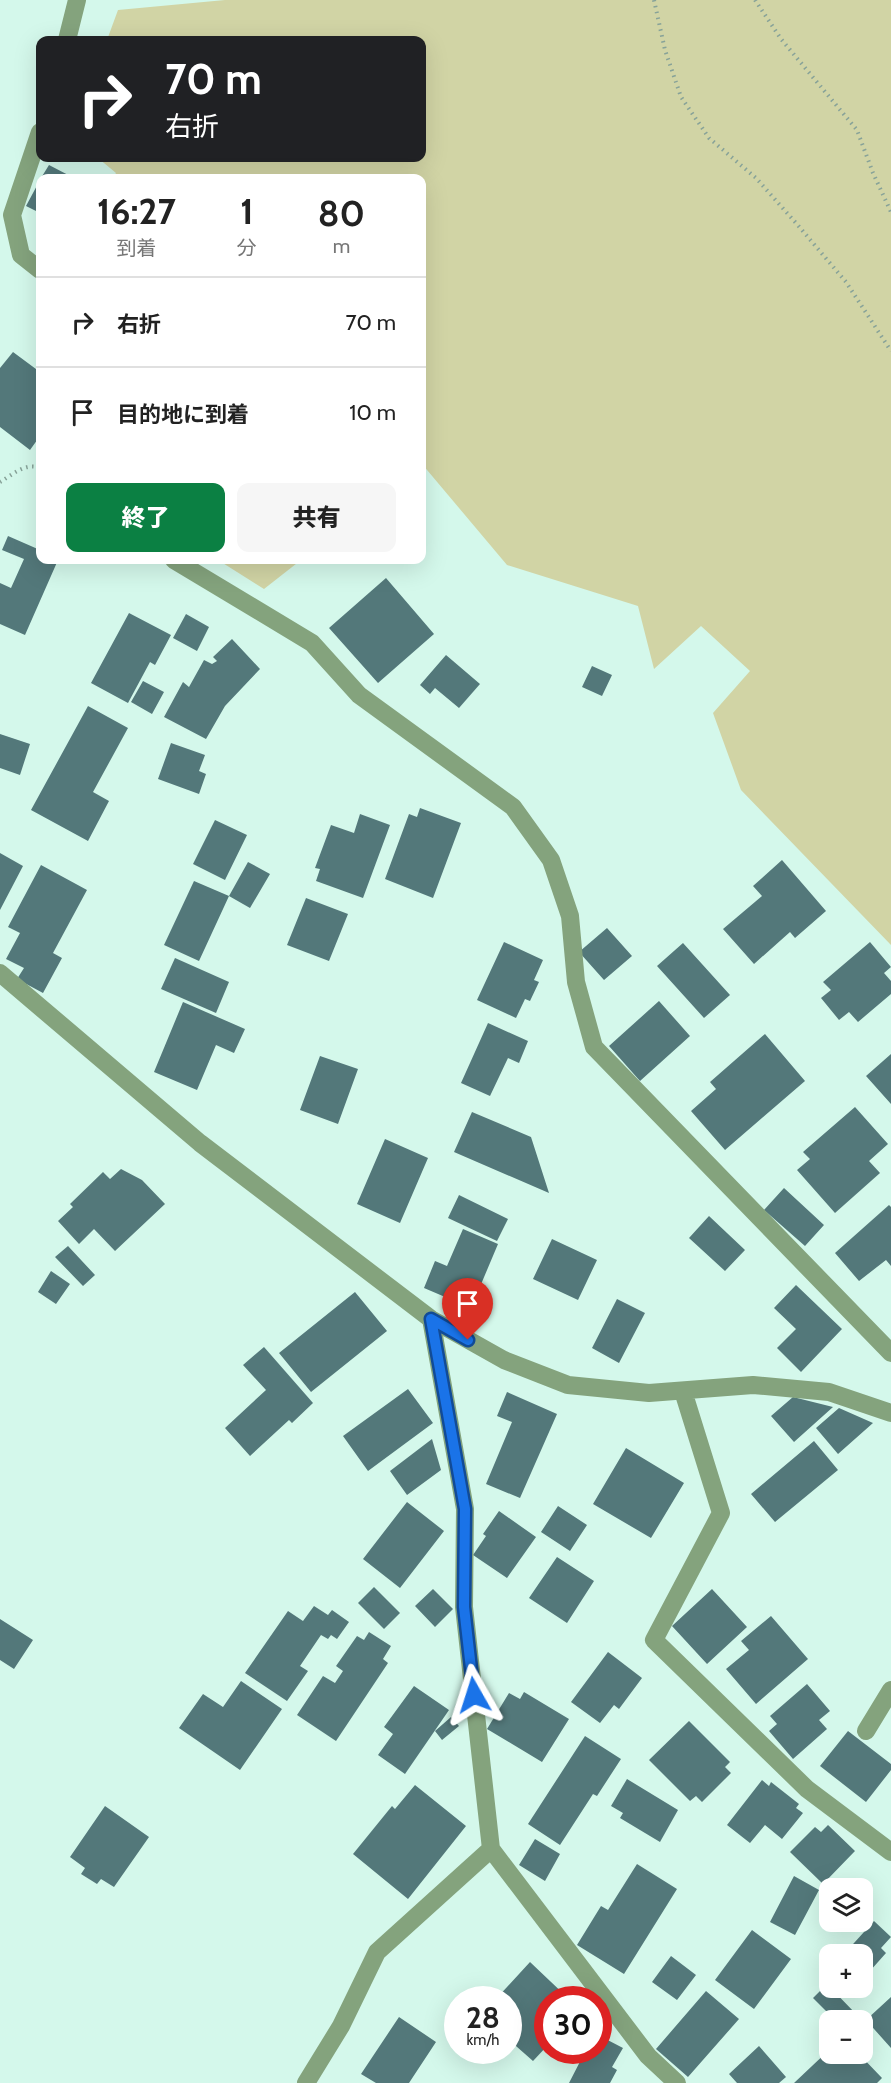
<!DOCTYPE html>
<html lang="ja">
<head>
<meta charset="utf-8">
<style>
  :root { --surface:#fff; --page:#f6f6f6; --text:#222; --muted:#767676; --line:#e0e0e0; --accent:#0b8043 }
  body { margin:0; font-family:Cabin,"Noto Sans JP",sans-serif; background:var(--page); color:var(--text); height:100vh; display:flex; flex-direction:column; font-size:22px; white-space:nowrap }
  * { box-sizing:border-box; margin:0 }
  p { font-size:20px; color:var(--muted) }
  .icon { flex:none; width:33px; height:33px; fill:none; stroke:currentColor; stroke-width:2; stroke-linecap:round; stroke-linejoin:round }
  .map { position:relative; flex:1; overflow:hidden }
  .sheet { position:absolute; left:36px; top:174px; width:390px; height:390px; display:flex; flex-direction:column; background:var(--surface); border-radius:12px; box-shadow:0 6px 24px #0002 }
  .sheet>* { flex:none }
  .top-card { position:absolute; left:36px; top:36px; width:390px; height:126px; border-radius:12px; box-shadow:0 6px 24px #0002; background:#202124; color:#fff; overflow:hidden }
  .controls { position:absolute; left:819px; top:1878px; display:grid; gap:12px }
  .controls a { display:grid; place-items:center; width:54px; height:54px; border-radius:12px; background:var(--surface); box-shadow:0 6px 24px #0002; font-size:30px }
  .speed { position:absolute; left:444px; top:1986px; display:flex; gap:12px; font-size:30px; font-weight:700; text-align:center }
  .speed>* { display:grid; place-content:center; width:78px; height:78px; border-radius:50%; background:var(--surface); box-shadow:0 6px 24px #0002; line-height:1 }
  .speed small { font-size:15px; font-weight:400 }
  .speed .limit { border:9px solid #d22; background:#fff; color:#111 }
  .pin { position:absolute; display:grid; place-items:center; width:51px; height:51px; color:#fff; margin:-62px -26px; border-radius:50% 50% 50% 0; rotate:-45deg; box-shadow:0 0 6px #0007 }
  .pin .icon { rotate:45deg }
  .me { position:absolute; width:66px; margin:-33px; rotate:354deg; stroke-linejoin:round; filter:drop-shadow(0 0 4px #0008) }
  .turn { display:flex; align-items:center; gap:21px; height:126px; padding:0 30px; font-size:27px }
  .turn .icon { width:78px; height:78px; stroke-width:2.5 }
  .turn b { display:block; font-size:42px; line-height:51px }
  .eta { display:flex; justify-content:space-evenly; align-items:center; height:102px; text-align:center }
  .eta b { font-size:36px; font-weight:800; line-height:42px }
  .primary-button { display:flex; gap:12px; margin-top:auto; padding:12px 30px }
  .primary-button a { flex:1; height:69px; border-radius:12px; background:var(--accent); color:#fff; font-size:24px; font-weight:800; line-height:69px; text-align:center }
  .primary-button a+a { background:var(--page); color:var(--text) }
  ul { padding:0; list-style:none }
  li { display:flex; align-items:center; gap:18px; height:90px; padding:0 30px; border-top:2px solid var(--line) }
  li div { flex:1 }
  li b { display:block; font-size:22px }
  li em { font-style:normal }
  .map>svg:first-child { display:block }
</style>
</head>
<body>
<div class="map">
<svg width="891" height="2083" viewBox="0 0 891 2083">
  <rect width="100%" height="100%" fill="#d4f8eb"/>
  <path fill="#d1d4a5" d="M225,0H891V945L741,790L713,713L750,671L701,626L654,669L638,606L507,565L422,464V178H113L116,173L98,158H422V40H107L118,10Z
    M218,560H301L264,589Z"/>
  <path fill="#53787a" d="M49,165L74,178H41Z
    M40,180V213L26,206Z
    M13,352L40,372V436L30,450L0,427V368Z
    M8,536L40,550V560H58L25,635L0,624V583L11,588L24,559L2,550Z
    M386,578L434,634L378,683L329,628Z
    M129,613L171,635L155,665L150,662L128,703L91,683Z
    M186,614L209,627L197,651L173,638Z
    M232,639L260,669L225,706L206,739L164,717L183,682L189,687L204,660L212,664L217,661L213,657Z
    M446,655L480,684L459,708L435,688L430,694L420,685Z
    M592,666L612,675L602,696L582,687Z
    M143,681L164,692L152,714L131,702Z
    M88,706L128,728L93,792L109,801L88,841L31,810Z
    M0,734L30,744L20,775L0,768Z
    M171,743L205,755L199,771L206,774L199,794L158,779Z
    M420,808L461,823L433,898L385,879L409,814L417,817Z
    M360,814L390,825L363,898L316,881L320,869L315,868L331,825L354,833Z
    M215,820L247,835L225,880L193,864Z
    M0,853L23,866L0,910Z
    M782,860L826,911L795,938L790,932L754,964L723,929L762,896L753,886Z
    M248,862L270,874L250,908L229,896Z
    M41,865L87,890L53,953L62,958L43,993L17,979L24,968L6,959L20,933L8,927Z
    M194,881L229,896L199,961L164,945Z
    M306,898L348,914L329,961L287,945Z
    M607,928L632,956L604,980L579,952Z
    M504,942L543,960L534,980L539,982L530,1001L525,999L516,1018L477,1000Z
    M870,942L891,967L884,973L891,981V994L858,1022L849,1012L839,1020L821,998L831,990L823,982Z
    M683,943L730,995L704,1018L657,966Z
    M175,958L229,982L216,1013L161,989Z
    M659,1001L690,1036L640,1081L609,1046Z
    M183,1002L245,1029L234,1053L216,1045L197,1090L154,1072Z
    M488,1023L528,1041L519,1063L508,1058L490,1096L461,1083Z
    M765,1034L805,1081L725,1150L691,1111L716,1089L710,1082Z
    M891,1054V1104L866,1076Z
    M320,1056L358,1069L338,1124L300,1110Z
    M855,1107L888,1144L869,1161L880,1173L835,1213L797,1170L810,1159L803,1152Z
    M472,1112L531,1137L549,1193L454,1152Z
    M385,1139L428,1158L400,1223L357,1204Z
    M121,1169L142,1180L165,1204L115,1251L94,1229L79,1244L58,1221L73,1207L70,1204L103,1172L110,1179Z
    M784,1188L824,1225L805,1246L764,1210Z
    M459,1195L508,1219L497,1241L448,1218Z
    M889,1205L891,1207V1266L886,1260L859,1281L835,1253Z
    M709,1216L745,1250L725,1271L689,1238Z
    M463,1229L498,1244L471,1308L424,1288L435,1261L447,1266Z
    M552,1239L597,1260L578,1300L533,1279Z
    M68,1246L95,1275L83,1286L55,1257Z
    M51,1271L70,1284L56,1304L38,1292Z
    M796,1285L842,1329L801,1372L777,1348L796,1329L774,1308Z
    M355,1292L387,1331L311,1392L279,1353Z
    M617,1299L645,1313L619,1363L592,1348Z
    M264,1347L313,1403L292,1423L289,1420L250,1456L225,1428L266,1390L243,1365Z
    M408,1389L433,1423L368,1471L343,1436Z
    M507,1392L557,1414L520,1498L486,1484L512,1422L497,1416Z
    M793,1397L833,1407L794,1442L771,1416Z
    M839,1408L873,1423L838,1454L816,1428Z
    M432,1439L441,1470L407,1495L390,1471Z
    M814,1441L838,1470L775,1522L751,1494Z
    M626,1448L684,1483L651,1538L593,1504Z
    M407,1502L444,1531L400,1588L363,1559Z
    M558,1506L587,1525L570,1551L541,1532Z
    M499,1511L536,1537L507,1578L473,1555L486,1536L483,1534Z
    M557,1557L594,1581L567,1623L529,1598Z
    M374,1587L400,1613L384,1629L358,1603Z
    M433,1589L453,1609L435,1627L415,1606Z
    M712,1589L747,1627L707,1664L672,1626Z
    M314,1606L328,1615L332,1610L349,1622L337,1639L331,1635L328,1639L321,1635L300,1666L308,1671L287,1701L245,1673L288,1611L303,1621Z
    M771,1616L808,1659L756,1704L726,1669L749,1650L741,1641Z
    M0,1619L33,1640L14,1669L0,1660Z
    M369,1632L391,1646L383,1659L388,1663L336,1741L297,1715L323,1676L335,1683L343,1671L336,1666L357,1636L364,1640Z
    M608,1652L642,1678L619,1709L614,1705L600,1723L571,1702Z
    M241,1681L282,1709L240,1770L179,1728L203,1694L223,1707Z
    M807,1684L830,1711L819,1720L827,1729L793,1759L769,1731L777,1724L770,1716Z
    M414,1686L449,1710L405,1774L378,1755L393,1734L384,1727Z
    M524,1692L569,1719L542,1762L487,1729L509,1693L520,1699Z
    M451,1717L459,1726L442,1740L435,1731Z
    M689,1721L730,1762L725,1767L731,1773L702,1802L696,1796L690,1801L649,1760Z
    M848,1731L891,1764V1770L866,1802L820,1766Z
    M585,1736L621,1759L597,1796L593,1794L560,1845L528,1824Z
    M627,1779L678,1810L660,1842L620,1818L623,1813L611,1806Z
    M762,1780L769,1786L771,1782L799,1804L796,1808L803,1813L782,1839L765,1825L750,1843L727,1825Z
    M415,1785L466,1826L408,1899L353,1854L392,1806L395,1809Z
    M105,1806L149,1837L114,1887L101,1879L97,1884L81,1874L85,1868L70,1857Z
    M828,1825L855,1851L823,1884L790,1852L815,1827L821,1832Z
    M535,1839L560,1854L545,1881L519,1865Z
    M637,1864L677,1889L624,1974L577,1945L601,1906L608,1910Z
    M794,1876L819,1890L795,1935L770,1922Z
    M874,1921L891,1937L881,1948L886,1953L862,1980V1954H844Z
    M752,1930L791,1959L754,2009L715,1980Z
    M671,1956L696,1975L677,2000L652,1982Z
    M530,1962L570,2000H548V2045L533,2061L508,2039V2000H495Z
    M827,1984L856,2014L849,2020H835L813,1998Z
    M834,1988H856L846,1998Z
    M706,1991L739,2019L688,2077L656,2049Z
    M891,1997V2048L866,2020Z
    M399,2017L436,2042L409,2083H376L361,2074Z
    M598,2035L623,2048L612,2067L617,2070L610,2083H569L586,2050H598Z
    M759,2046L786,2077L779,2083H737L729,2074Z
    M830,2049V2054H859L882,2078L877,2083H794Z"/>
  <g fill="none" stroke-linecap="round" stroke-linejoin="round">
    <path stroke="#87a298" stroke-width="4" stroke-dasharray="1.5 4.5" stroke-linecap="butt" d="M654,0L665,50L681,97L709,138L756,178L796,223L846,282L891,351
      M755,0L781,39L857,130L873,173L891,212
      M0,482C12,475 26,462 40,468"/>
    <path stroke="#84a37d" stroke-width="18" d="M67,40L77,0
      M40,132L12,215L21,255L40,270
      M174,560L312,643L359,695L513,807L551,860L570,916L576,982L594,1047L891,1353
      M0,973L200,1143L431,1319L504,1360L568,1385L649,1393L753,1385L829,1392L891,1413
      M431,1319L465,1509L464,1607L491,1849L648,2056L677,2083
      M683,1391L721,1513L654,1640L807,1789L891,1852
      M866,1731L891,1690
      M306,2083L341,2026L377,1952L491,1849"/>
  </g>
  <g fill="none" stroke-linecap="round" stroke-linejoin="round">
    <defs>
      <path id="route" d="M468,1340L431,1319L465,1509L464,1607L474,1695"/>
    </defs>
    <use href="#route" stroke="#114b97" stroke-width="15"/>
    <use href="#route" stroke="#1a73e8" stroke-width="10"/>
  </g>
</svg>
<div class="controls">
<a><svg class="icon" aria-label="layers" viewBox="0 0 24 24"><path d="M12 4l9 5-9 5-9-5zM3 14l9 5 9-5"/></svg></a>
<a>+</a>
<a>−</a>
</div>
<div class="speed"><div>28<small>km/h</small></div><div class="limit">30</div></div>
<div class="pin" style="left:468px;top:1340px;background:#d93025"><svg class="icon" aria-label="arrive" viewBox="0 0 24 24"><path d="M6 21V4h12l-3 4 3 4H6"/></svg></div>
<svg class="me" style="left:474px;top:1695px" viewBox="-20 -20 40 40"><path d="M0-17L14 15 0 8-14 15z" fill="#1a73e8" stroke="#fff" stroke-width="4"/></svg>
<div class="top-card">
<div class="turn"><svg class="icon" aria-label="right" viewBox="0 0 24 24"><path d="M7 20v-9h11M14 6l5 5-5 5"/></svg><div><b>70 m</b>右折</div></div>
</div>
<section class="sheet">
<div class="eta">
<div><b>16:27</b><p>到着</p></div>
<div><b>1</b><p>分</p></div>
<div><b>80</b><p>m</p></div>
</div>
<ul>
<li><svg class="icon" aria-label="right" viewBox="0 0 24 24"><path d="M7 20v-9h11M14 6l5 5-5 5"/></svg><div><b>右折</b></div><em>70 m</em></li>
<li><svg class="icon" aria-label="arrive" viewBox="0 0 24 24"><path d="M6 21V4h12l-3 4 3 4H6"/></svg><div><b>目的地に到着</b></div><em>10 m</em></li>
</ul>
<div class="primary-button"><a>終了</a><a>共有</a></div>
</section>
</div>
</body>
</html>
